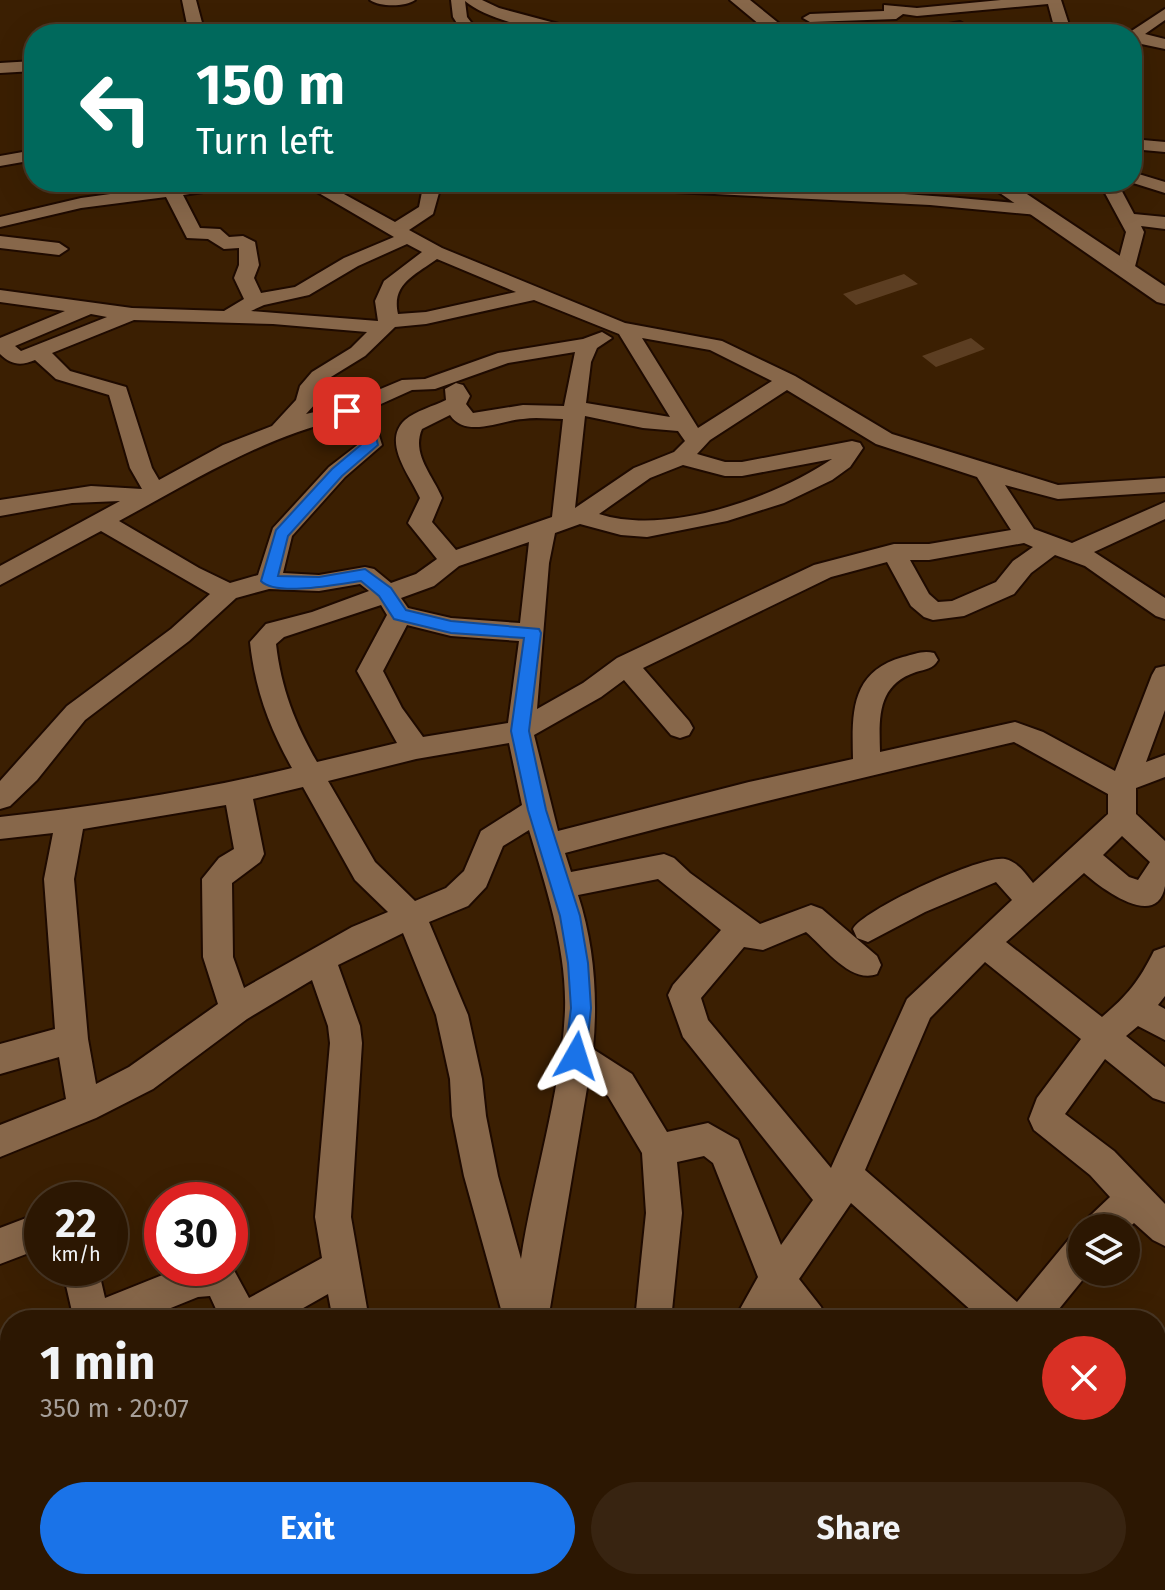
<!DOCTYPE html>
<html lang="en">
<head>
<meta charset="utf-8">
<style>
  :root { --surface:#2c1702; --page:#382411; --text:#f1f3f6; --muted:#a69f99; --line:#483624; --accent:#1a73e8 }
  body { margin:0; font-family:"Fira Sans",sans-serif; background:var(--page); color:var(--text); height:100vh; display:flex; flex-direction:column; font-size:30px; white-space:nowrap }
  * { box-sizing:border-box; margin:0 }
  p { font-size:26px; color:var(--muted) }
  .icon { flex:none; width:44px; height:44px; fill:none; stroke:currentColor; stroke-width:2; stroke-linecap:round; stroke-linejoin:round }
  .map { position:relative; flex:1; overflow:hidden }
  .sheet { position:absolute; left:0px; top:1310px; width:1166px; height:280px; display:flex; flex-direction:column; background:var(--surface); border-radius:32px 32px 0 0; box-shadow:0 8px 32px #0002,0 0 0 2px var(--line) }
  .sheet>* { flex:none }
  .hud { position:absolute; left:24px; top:24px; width:1118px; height:168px; border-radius:32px; box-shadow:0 8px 32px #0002,0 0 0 2px var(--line); background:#00695c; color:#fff; overflow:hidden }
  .tools { position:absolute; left:1068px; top:1214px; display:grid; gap:16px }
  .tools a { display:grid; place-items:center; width:72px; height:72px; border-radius:50%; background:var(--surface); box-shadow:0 8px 32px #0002,0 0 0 2px var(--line); font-size:40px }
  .speed { position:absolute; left:24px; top:1182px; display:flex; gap:16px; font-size:40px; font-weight:700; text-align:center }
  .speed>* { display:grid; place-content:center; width:104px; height:104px; border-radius:50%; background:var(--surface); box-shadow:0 8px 32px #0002,0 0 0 2px var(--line); line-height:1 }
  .speed small { font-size:20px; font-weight:400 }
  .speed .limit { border:12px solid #d22; background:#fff; color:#111 }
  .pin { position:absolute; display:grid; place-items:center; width:68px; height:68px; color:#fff; margin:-34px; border-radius:16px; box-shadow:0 4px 12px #0006 }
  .me { position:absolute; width:88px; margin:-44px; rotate:6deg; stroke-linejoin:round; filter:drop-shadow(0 0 6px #0008) }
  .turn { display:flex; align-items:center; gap:28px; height:168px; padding:0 40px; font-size:36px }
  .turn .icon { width:104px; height:104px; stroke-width:2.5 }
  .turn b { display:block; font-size:56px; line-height:68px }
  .round { display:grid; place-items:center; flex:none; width:84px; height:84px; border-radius:42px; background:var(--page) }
  .head { display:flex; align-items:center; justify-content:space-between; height:136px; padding:0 40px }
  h1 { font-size:48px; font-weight:700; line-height:60px }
  .cta { display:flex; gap:16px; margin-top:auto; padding:16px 40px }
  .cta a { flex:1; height:92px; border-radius:48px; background:var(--accent); color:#fff; font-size:32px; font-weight:700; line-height:92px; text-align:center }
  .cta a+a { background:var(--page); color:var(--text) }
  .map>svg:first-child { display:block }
</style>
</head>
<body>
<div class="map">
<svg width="1165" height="1590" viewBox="0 0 1165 1590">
  <rect width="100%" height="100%" fill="#3b1f02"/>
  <path fill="#5c3e22" d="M904,274L918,284L856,305L843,294Z
    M971,338L985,349L936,367L922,356Z"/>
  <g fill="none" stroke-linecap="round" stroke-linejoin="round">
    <defs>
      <path id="minor" d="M182,0H196L205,34H189Z
        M370,0H415C405,7 380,7 370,0Z
        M451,0H482L499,8L566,26L581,34C551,34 488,21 465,1L467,17L480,34H464L453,17Z
        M1001,0H1061L1072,34H1056L1048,4L917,16L903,14L896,19L810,22L803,18L810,14L884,11V5L917,8Z
        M1165,9V20L1145,34L1165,39V49L1132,42V34H1127Z
        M960,22L981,34H913L921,29Z
        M365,24L426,29L434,34H323L331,29Z
        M34,61V71L0,73V63Z
        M1132,139L1165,142V152L1132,149Z
        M34,150V160L0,166V156Z
        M1132,172L1165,182V193L1130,182Z
        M159,182L178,185L246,182L237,187L183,195L200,228L220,229L229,237L243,236L255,242L259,265L254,278L261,293L295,287L344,258L394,237L300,182H322L395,222L419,207L424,182H442L433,214L409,230L442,248L625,323L722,341L795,376L892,434L1058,485L1165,478V492L1058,499L1005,485L1034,529L1072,543L1165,502V519L1094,552L1165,598V619L1156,616L1085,566L1055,555L1031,573L1014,594L964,616L933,620L924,617L911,606L887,562L831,577L643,668L689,721L693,728L689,735L680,738L671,735L624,680L601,697L534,735L558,831L749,782L853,759C852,713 850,672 903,657C915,654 923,650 934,653L938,660C933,669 926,669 916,672C877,685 879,717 880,752L1015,722L1043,732L1115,771L1152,675L1156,668L1165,666V710L1146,762L1165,755V777L1136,788V814L1165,841C1165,855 1165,872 1165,886C1157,931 1101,888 1084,873L1006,942L1102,1017C1128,995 1139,981 1154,951L1165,947V996L1158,1005L1165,1009V1040L1138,1026L1126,1036L1165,1067V1102L1153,1098L1105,1059L1065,1114L1114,1151L1165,1204V1246L1153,1240L1134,1223L1126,1230L1084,1228L1090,1216L1110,1197L1090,1175L1034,1130L1029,1119L1037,1098L1081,1039L985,962L930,1018L865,1170L1017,1302L1069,1239L1082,1234V1272H1089L1050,1320H982L851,1203L799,1279L821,1307L826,1320H785L778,1311L773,1320H734L758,1277L713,1163L704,1156L677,1162L682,1213L671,1320H635L646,1213L642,1153L608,1096L588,1082L548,1320H504L464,1176L452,1116L450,1079L436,1015L403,933L338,965L360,1026L362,1043L351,1217L369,1320H333L328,1294L282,1320H221L210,1296L198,1297L141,1320H74L62,1268H98L105,1298L180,1268H230V1263L249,1298L322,1258L315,1217L330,1043L328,1026L312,980L247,1019L153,1089L96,1118L0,1157V1125L66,1099L59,1057L0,1074V1044L55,1029L44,879L53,833L0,839V817C98,806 196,791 292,768C269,727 255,689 250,642L266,624L312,612L369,591L360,584L319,591L269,589L236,598L189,641L85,720L37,780L10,806L0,809V781L67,706L171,629L210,594L101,531L0,585V566L120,501L72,503L0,516V500L91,486L142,489L130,468L109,395L56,379L35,360C21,366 11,365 0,354V338L65,311L0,302V290L132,308L224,311L244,299L234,278L239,265V248L224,249L208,239L187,238L166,197L81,208L0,227V217L81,198L162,187ZM407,244L422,252L384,281L375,301L378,321L251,311L264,305L309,295L358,266ZM437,259L516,292L426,312L398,314C391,284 415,275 437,259ZM534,300L619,334L670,417L586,403L591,362L597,348L612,338L602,332L583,339L498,353L425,379L402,380L340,406L306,414L317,402L326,380L365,356L395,327L426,324ZM91,314L107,317L21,351L15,346ZM134,320L273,324L367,332L351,348L312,372L300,386L296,400L272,426L223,445L159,480L152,468L126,387L70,371L52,353ZM642,338L710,350L772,381L698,428ZM575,352L564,406L523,405L473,413L466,404L470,396L463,385L456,383L445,389L446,400C434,406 415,411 405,420C381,442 411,477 420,498L408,523L437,559L416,574L391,583L374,569L365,567L319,575L283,573L292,536L345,477L382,445L378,432L361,413L412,390L435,389L508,363ZM787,390L876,444L977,477L1011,530L929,544H894L814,565L617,658L583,683L537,709L549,563L555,533L580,524L621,535L647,537L727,521L784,503L832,480L850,467L863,448L860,443L852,441L742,462H725L697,454L710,440ZM450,415C466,439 501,420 523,419C536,417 550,419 563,419L552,517L456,550L432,522L442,498C433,476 411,454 422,429ZM585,416L643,428L678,431L685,441L674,452L634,468L575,508ZM342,419L360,443L329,467L273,528L258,575L230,583L199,568L119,521C191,482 261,438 342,419ZM832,459C774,498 667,536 599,514L650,478L683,465L725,476H742ZM529,542L520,623L451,618L408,608L401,598L434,586L459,566ZM1024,543L1033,547L1013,561L996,582L952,601L938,602L929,594L910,560H929ZM381,605L387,615L357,671L397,743L317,762C295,724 281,688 276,644L284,637ZM407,625L451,636L519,641L508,723L423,737L402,708L383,671ZM1014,742L1108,794V814L1033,883C1025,873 1018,862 1005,859C983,854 862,910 853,929L857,938L868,942L925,912L996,882L1012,900L907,999L831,1168L708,1020L701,998L744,947L763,950L806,932C825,948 851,984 877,974L881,965L877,956L822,909L811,905L760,924L690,873L674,858L664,854L571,872L565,853C714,813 864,777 1014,742ZM509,743L522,805L481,831L464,871L446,888L415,901L375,862L328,781L416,759ZM303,787L355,880L388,912L352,927L244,988L233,957L232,883L260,862L264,854L253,799ZM226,805L234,849L219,858L202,879L203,957L218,1004L129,1067L96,1084L88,1039L74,879L83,829ZM529,830C546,887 567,950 565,1010C562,1089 533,1179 521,1259L498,1176L486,1116L482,1079L468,1015L429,922L468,906L486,887L503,846ZM1122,836L1150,862L1138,880L1129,877L1103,855ZM658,879L721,930L673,985L668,995L683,1037L813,1200L781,1245L738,1140L708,1123L667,1132L632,1074L593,1049C598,998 594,944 578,895Z
        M567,182C724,182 881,190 1038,205L1047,210L1038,215L930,205L576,187Z
        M1099,182H1117L1134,214L1165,217V229L1141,226L1144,232L1133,274L1126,276L1116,270L1126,232Z
        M0,236L59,243L68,249L59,255L0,248Z
        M42,1212V1248L0,1264V1228Z
        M10,1348V1388L0,1392V1352Z
        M1156,1432L1165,1436V1479L1156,1475Z
        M46,1580H115L110,1590H42Z
        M302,1580H355L359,1590H307Z
        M491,1580H533L532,1590H490Z
        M575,1580H617L621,1590H579Z
        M667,1580H713L717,1590H672Z
        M839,1580H884L888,1590H844Z
        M1032,1580H1078L1082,1590H1037Z"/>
      <path id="tertiary" d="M730,0H750L792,34H771Z
        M984,182H1009L1165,286V304L1157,302Z"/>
    </defs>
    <use href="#minor" stroke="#1e0a00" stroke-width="4"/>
    <use href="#tertiary" stroke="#1e0a00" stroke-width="4"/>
    <use href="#minor" fill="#87674a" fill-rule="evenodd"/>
    <use href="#tertiary" fill="#87674a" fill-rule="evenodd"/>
  </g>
  <path fill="#1a73e8" stroke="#114b97" stroke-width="2" d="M347,407L352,408L375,433L378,445L342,476L288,536L278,576L319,577L365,569L391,588L406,610L451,621L539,629L541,633L529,731L546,810L580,916L588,963L591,1008L586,1056L583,1063L576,1065L568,1063L565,1056L571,1008L568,963L560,916L528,810L511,731L524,638L451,633L394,619L379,596L361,581C340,584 276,597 261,581L276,530L332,469L363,443V437L340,411Z"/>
</svg>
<div class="tools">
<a><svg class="icon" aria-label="layers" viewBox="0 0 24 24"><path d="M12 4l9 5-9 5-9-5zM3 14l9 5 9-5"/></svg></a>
</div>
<div class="speed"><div>22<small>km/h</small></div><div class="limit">30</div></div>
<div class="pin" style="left:347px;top:411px;background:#d93025"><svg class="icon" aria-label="arrive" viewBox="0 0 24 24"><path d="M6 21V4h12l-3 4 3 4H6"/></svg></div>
<svg class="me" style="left:576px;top:1056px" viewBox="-20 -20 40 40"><path d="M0-17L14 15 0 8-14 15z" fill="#1a73e8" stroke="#fff" stroke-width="4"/></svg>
<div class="hud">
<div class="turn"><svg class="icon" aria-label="left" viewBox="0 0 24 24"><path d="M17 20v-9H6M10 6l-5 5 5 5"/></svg><div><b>150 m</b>Turn left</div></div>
</div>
<section class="sheet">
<div class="head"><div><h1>1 min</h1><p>350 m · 20:07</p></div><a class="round" style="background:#d93025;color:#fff"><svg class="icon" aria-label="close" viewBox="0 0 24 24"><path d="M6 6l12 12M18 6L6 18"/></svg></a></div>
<div class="cta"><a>Exit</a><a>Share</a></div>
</section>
</div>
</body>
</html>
